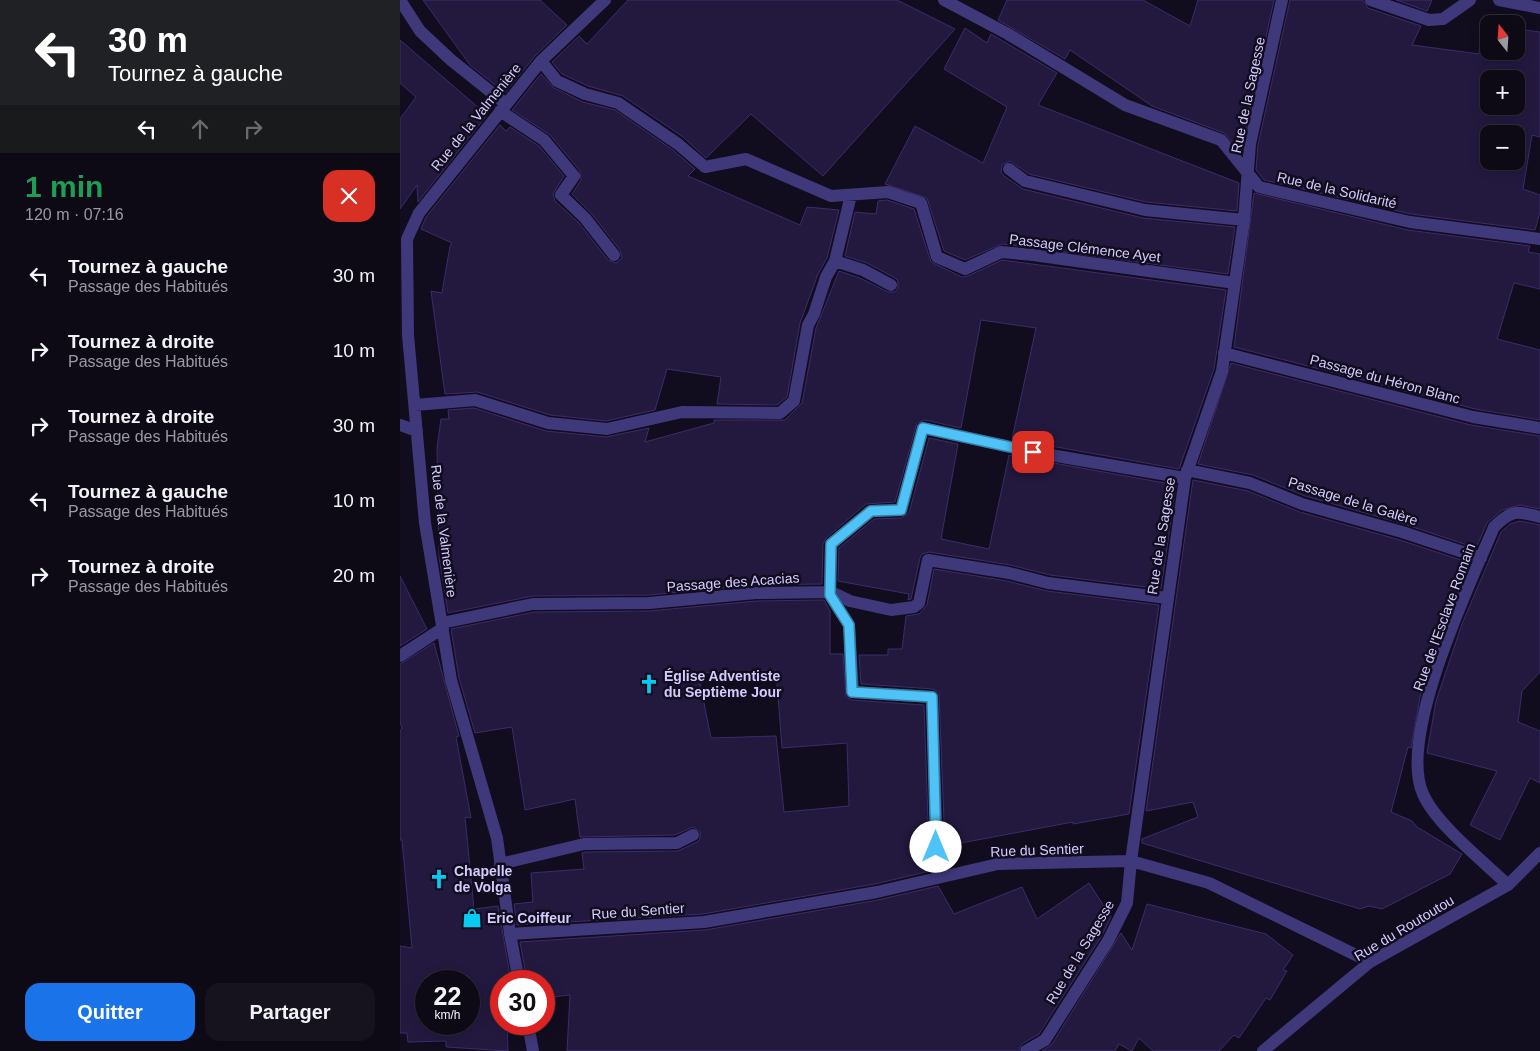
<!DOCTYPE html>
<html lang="fr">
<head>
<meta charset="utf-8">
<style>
  :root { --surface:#0d0a16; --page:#16131f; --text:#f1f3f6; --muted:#9a9aa1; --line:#2d2b35; --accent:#1a73e8 }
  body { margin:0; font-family:Helvetica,sans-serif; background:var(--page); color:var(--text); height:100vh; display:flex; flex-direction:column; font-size:19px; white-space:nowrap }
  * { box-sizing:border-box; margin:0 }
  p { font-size:16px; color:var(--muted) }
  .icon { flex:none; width:28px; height:28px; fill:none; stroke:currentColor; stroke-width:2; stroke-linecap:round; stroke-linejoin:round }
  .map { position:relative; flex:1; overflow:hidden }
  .panel { display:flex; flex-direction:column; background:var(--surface); width:400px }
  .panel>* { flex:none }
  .banner { background:#202124; color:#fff; overflow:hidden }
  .needle { width:32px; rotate:343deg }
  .fabs { position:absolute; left:1080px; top:15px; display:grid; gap:10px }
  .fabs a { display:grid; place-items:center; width:45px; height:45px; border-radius:10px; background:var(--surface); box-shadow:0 2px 12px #0003,0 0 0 1px var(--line); font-size:25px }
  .speed { position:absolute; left:15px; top:970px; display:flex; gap:10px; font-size:25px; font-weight:700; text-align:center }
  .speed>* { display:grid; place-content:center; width:65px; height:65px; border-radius:50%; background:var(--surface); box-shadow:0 2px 12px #0003,0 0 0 1px var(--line); line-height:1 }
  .speed small { font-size:12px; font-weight:400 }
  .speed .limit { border:8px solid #d22; background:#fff; color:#111 }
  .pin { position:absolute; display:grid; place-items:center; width:42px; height:42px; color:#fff; margin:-21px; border-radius:10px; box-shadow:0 2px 8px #0006 }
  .me { position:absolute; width:55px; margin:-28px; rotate:0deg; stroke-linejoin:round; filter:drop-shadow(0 0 4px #0008) }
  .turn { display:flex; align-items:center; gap:18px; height:105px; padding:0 25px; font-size:22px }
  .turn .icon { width:65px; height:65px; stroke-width:2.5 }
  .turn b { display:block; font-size:35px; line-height:42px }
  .lanes { display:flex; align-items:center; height:48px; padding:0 25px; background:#0003; justify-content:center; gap:25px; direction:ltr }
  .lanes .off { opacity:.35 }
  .round { display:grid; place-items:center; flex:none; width:52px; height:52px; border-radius:15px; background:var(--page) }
  .head { display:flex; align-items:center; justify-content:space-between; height:85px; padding:0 25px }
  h1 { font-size:30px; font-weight:700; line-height:38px; color:#1e9e55 }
  .button { display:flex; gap:10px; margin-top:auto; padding:10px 25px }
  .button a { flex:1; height:58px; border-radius:15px; background:var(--accent); color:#fff; font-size:20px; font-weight:700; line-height:58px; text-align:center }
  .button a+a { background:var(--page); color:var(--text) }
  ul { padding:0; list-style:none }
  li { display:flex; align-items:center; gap:15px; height:75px; padding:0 25px }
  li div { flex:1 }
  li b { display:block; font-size:19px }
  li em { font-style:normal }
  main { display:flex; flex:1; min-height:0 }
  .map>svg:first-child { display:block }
</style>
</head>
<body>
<main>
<section class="panel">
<div class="banner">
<div class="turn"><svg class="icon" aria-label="left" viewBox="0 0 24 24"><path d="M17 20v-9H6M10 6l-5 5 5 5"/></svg><div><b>30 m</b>Tournez à gauche</div></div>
<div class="lanes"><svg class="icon" aria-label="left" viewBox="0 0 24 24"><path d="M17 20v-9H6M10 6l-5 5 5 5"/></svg><svg class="icon off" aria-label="ahead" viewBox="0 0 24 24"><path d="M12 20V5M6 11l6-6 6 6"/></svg><svg class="icon off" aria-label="right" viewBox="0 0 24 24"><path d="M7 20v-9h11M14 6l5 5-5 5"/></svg></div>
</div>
<div class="head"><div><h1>1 min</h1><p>120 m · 07:16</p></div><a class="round" style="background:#d93025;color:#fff"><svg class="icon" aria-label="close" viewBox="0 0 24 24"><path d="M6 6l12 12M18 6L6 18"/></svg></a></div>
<ul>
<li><svg class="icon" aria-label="left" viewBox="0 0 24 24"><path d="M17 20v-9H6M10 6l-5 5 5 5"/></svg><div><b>Tournez à gauche</b><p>Passage des Habitués</p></div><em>30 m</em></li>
<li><svg class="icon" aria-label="right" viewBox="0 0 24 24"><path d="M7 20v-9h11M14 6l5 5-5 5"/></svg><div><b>Tournez à droite</b><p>Passage des Habitués</p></div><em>10 m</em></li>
<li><svg class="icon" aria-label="right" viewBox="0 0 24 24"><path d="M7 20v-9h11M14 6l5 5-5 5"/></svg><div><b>Tournez à droite</b><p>Passage des Habitués</p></div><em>30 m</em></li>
<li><svg class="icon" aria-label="left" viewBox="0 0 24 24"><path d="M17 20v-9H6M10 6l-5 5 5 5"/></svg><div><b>Tournez à gauche</b><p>Passage des Habitués</p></div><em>10 m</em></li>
<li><svg class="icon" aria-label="right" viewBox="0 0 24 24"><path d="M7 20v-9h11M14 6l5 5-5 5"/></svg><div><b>Tournez à droite</b><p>Passage des Habitués</p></div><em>20 m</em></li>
</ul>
<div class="button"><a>Quitter</a><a>Partager</a></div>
</section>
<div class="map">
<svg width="1140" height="1051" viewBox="0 0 1140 1051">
  <rect width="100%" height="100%" fill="#110d1e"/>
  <path fill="#23193f" stroke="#3c2c6a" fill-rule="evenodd" d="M23,0H140L167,25L135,56L105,93L70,65Z
    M228,0H497L555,29L423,176L351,114L306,158L283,137L223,96L188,86L162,74L152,62L179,36L187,44Z
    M607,0H743L790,26L798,0H874L841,152L824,133L752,106L670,50L665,59L598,20Z
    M890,0H963L968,8L1021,26L1012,45L1079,54L1083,24L1089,25V51H1116V29L1140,32V137L1132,135L1123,189L1140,195V212L1135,230L1011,214L864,180L856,170L858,145ZM1089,79H1116V106H1089ZM1089,134H1116V161H1089Z
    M996,0H1032L1027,11Z
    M565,28L587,43L591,34L657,73L638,105L839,183L837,211L746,202L629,174L610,161L602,165L601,172L604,176L623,189L743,218L835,227L828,274L602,244L565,260L544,251L527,198L485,184L515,126L583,163L607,107L544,69Z
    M0,40L87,115L18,202L17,185L0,209V119L16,97L0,83Z
    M141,74L154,88L183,102L215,110L273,150L295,169L288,176L400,225L407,207L439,210L427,258L418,274L400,323L387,397L377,405L317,404L321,377L267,369L255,410L206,421L150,415L77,392L45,394L31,291L42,293L50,246L52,243L21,229L26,217L100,125L106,131L110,127L139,146L164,176L153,194L155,201L179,223L208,260L216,263L222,258L220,250L191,213L172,194L181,180L180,171L150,135L112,110Z
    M854,193L1008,230L1130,246L1128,252L1140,254V289L1114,283L1097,339L1140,350V420L1075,409L834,347Z
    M487,200L514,209L531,262L562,277L568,276L602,260L826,290L814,369L779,469L612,439L636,328L581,320L561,428L525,420L517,423L495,502L466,504L426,538L423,544L422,584L355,585L249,595L133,596L48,613L39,557L37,448L41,419H49L48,410L74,408L146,431L206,437L249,428L245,442L314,423V420H385L402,403L416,328L439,271L460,278L488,292H495L498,288V281L495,278L467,263L445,256L455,212L476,214L478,201Z
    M831,363L1071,425L1140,436V509L1120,505L1102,510L1087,523L1076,548L1004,524L905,496L853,475L798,464Z
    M529,438L558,444L541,539L589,549L609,455L776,485L761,589L650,575L610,565L529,552L522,554L520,558L511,599L508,600L509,594L438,581L439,548L474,519L501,518L509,513Z
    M793,480L848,491L900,512L1000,540L1070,563L1032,658L1020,697L1011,748L1008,747L991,812L1012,821L1017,827L1062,854L1050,874L982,909L969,906L960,909L742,843V839L798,817L793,802L746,811Z
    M1120,521L1140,525V672L1122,691L1118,722L1140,731V783L1130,778L1100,840L1070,825L1097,771L1027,753L1036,701L1062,624L1101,532L1110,524Z
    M534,569L607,581L647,591L759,605L729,814L673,824V822L545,846L539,693L533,689L461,684L459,655H488V649H502L506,616L519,614L527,605Z
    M0,576L27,629L0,646Z
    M424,600L430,611V654H443L446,697L452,700L524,705L529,849L518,851L530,871L475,884L303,914L117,925L114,904L133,902L131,873L184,869L182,853L185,852L278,851L297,842L300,839V832L293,827L275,835L180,837L175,799L125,810L112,727L75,733L59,678L51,629L134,612L249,611L356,601ZM376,670L382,748L447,743L449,806L384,812L376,736L311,738L298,673Z
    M34,643L59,736L56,737L71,818L65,817L74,909L98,906L111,981H101V1024H107L108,1051L46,1047V1041L8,1042L7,1033H0V946L12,948L2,840H0V731L2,728L0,722V664ZM26,981H69V1024H26Z
    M689,883L711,917L701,937L639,1034L622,1044L618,1051H167L170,995L144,998V981H127L120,942L305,930L478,900L538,886L554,914L622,887L637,919Z
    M747,904L866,934L893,955L883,970L887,971L870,1000L866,998L839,1038L834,1035L819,1051H753L739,1038L732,1051L719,1044L715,1051H642L652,1044L721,933L732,950Z"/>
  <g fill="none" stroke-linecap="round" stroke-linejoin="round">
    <path stroke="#3f397c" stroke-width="12" d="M0,0L20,31L51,60L106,104
      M544,0L608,34L725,105L821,140L859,187L1010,222L1140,239
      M971,0L1029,20L1043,19L1070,0
      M1099,0L1140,8
      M141,61L157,81L185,94L218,103L278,144L305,167L346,159L431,196L488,192L521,203L537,257L565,269L601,252L633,255L835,283
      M100,111L144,140L174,176L161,195L185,218L214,255
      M609,169L625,181L745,210L844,220
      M435,261L463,270L491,285
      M824,353L1073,417L1140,428
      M15,405L75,400L148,423L207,429L282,412L380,413L394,401L408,325L414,314L426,277L435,261L451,195
      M0,425L17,431
      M787,470L850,483L902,504L1002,532L1081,558
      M42,623L133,604L249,603L356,593L431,592L450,601L491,610L514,607L519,603L528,560L609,573L648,583L767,598
      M0,656L43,628
      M100,864L184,844L277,843L293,835
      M538,878L532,697L453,692L449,625L430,595L431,544L471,511L501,510L523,428L633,452L785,478
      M1108,885C1083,861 1036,824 1023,794C997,736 1070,584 1094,527C1112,509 1117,511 1140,517
      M110,934L304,922L477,892L598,864L731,861L809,883L970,962
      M119,981L110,934L97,838L51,680L25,523L8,335L7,239L19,213L141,61L205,0
      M128,1024L133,1051
      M626,1051L645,1040L708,941L727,903L731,861L785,478L822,371L844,220L850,144L882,0
      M863,1051L970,962L1108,885L1140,853"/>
  </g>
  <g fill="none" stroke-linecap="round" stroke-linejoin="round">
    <defs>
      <path id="route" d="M536,847L532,697L452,692L449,625L430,595L431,544L471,511L501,510L523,428L633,452"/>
    </defs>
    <use href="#route" stroke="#337fa1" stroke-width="12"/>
    <use href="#route" stroke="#4fc3f7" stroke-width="9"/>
  </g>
  <defs>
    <symbol id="church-bare" viewBox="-9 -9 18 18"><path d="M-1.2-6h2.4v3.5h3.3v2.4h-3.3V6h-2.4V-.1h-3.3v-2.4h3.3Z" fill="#06caef" stroke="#110d1e" stroke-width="2.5" paint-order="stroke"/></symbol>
    <symbol id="shop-bare" viewBox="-9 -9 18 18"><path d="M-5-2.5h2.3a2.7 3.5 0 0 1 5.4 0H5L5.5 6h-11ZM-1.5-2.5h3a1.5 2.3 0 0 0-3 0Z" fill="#06caef" stroke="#110d1e" stroke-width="2.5" paint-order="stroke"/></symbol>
  </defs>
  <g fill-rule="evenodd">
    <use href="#church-bare" x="235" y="670" width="28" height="28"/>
    <use href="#church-bare" x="25" y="865" width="28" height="28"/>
    <use href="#shop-bare" x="58" y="904" width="28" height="28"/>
  </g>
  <g text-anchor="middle" stroke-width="5" stroke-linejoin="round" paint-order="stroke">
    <g font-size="14" fill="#d4cbfe" stroke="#110d1e">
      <text transform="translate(848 95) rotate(-78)" y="5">Rue de la Sagesse</text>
      <text transform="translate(76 117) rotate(-51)" y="5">Rue de la Valmenière</text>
      <text transform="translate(937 190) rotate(13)" y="5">Rue de la Solidarité</text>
      <text transform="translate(685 248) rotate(7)" y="5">Passage Clémence Ayet</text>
      <text transform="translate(985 379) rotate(15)" y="5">Passage du Héron Blanc</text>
      <text transform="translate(953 501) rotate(17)" y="5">Passage de la Galère</text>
      <text transform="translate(44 531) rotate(83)" y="5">Rue de la Valmenière</text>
      <text transform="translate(761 536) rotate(-81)" y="5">Rue de la Sagesse</text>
      <text transform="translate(333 582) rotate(-4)" y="5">Passage des Acacias</text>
      <text transform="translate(1044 617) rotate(-70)" y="5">Rue de l'Esclave Romain</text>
      <text transform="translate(637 850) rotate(-2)" y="5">Rue du Sentier</text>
      <text transform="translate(238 911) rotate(-4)" y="5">Rue du Sentier</text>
      <text transform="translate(1004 928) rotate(-31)" y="5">Rue du Routoutou</text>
      <text transform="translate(680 952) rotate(-59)" y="5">Rue de la Sagesse</text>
    </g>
    <g font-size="14" font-weight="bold" fill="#d4cbfe" stroke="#110d1e" text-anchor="start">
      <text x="264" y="681">Église Adventiste<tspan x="264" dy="16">du Septième Jour</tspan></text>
      <text x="54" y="876">Chapelle<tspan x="54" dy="16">de Volga</tspan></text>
      <text x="87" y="923">Eric Coiffeur</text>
    </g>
  </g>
</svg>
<div class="fabs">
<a><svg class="needle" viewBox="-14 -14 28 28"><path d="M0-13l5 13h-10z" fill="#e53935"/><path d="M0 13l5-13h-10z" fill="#9a9aa1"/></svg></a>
<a>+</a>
<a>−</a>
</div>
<div class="speed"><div>22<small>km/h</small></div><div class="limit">30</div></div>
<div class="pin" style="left:633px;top:452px;background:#d93025"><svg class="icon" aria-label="arrive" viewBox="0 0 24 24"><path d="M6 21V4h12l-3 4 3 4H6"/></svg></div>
<svg class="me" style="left:536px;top:847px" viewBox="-20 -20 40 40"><circle r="19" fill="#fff"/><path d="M0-13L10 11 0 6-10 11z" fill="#4fc3f7"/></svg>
</div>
</main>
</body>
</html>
